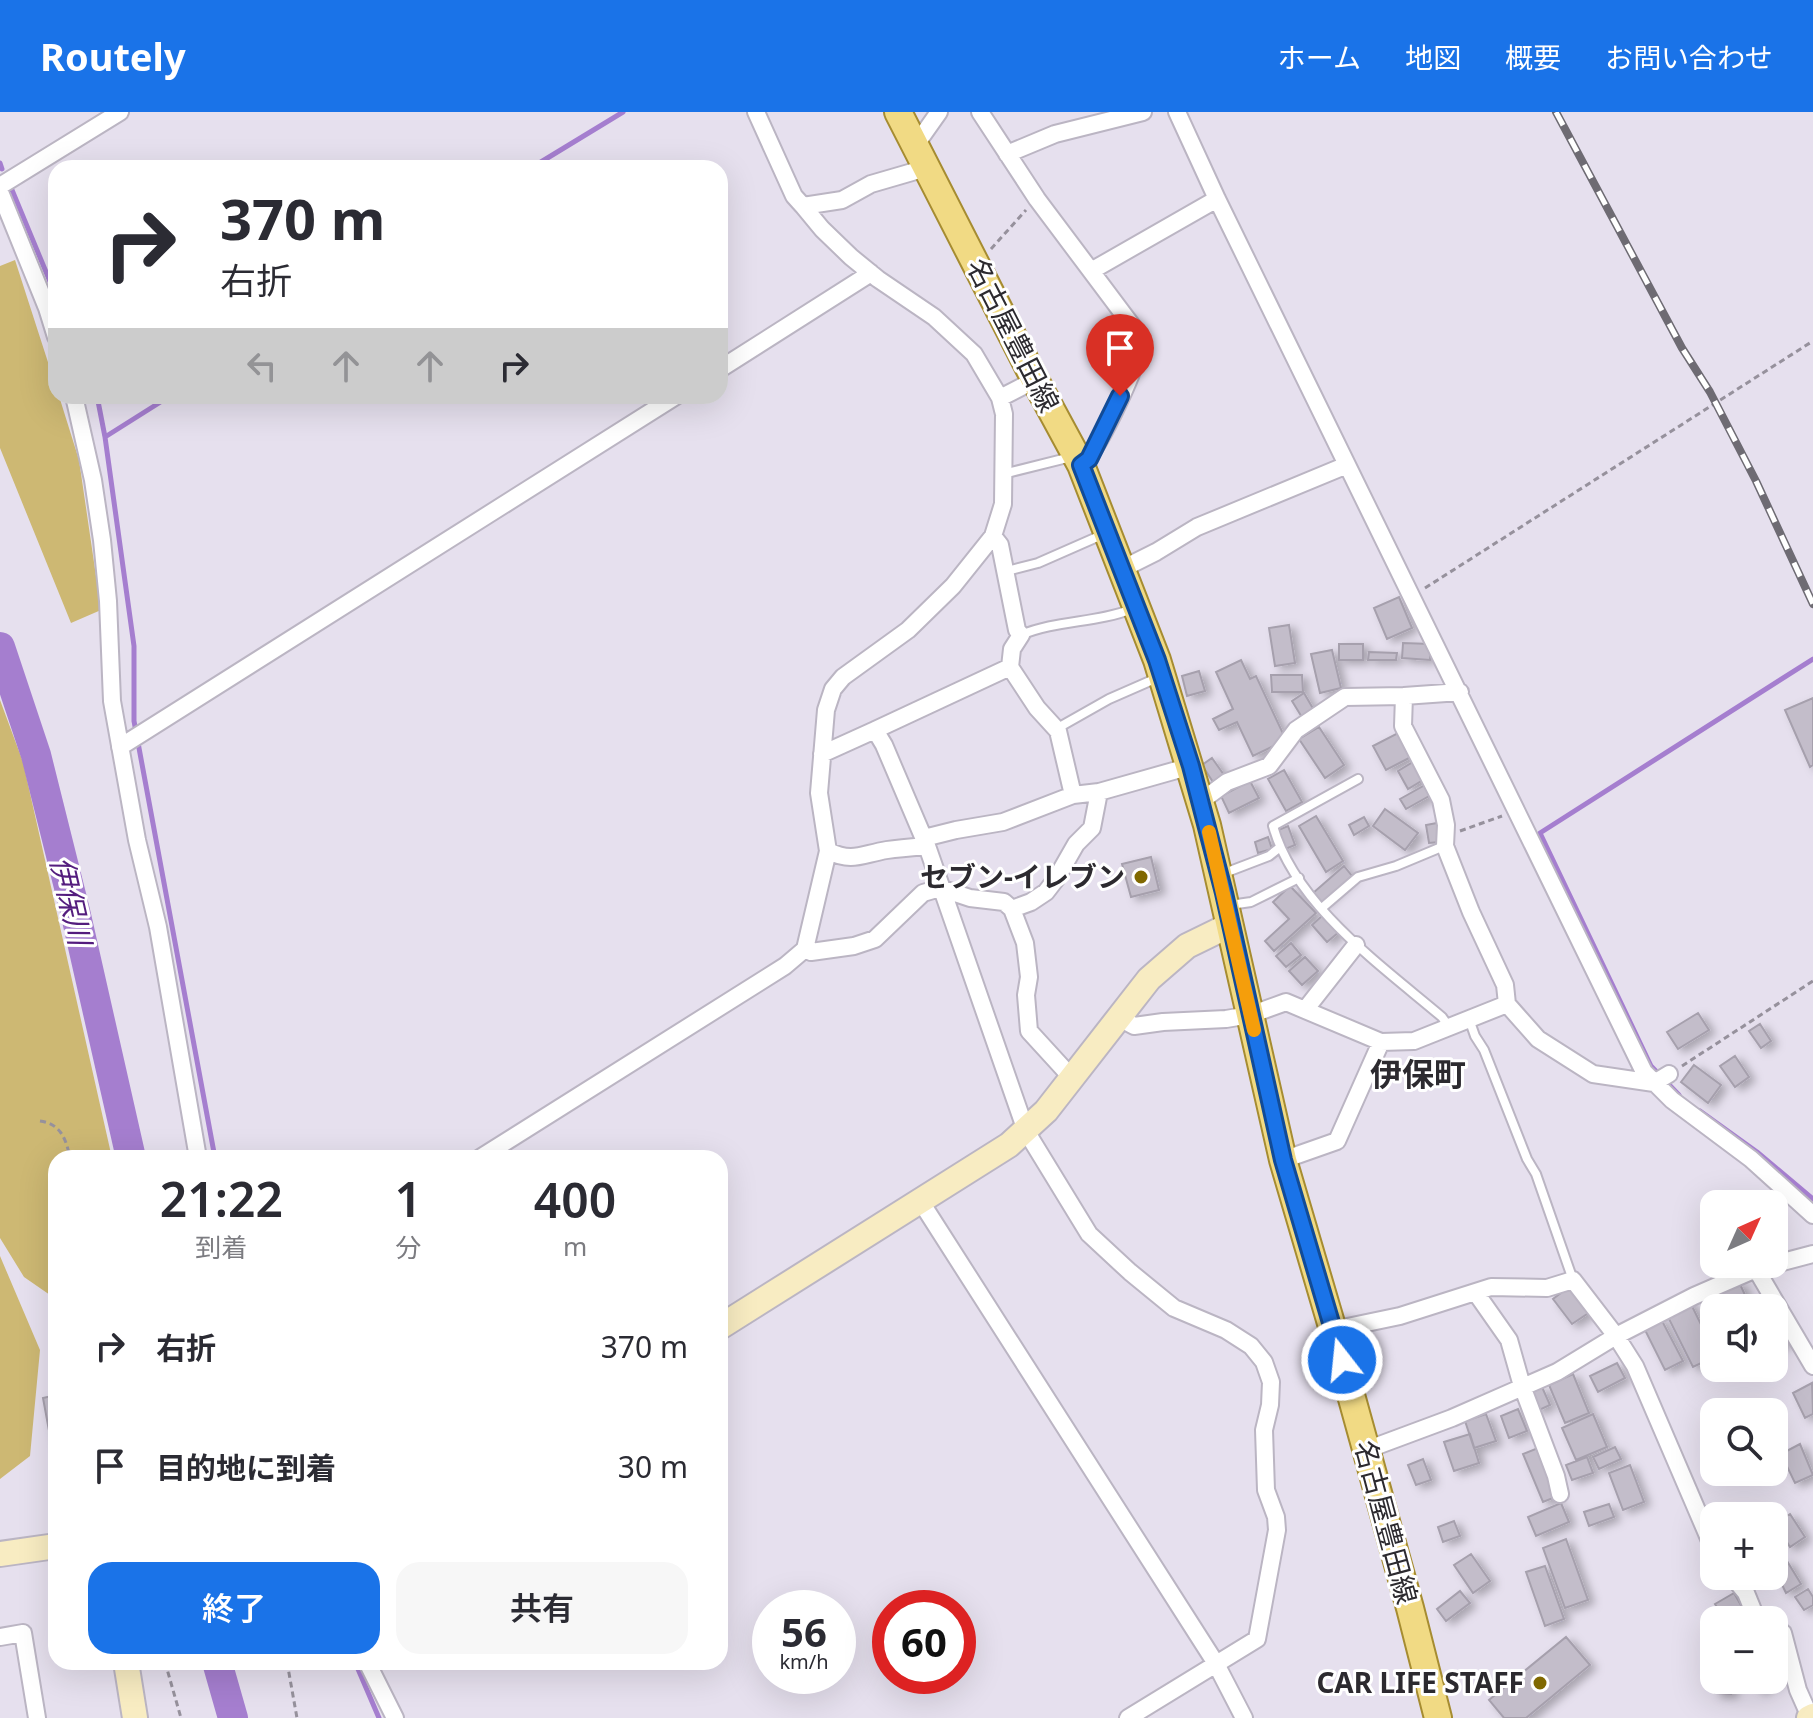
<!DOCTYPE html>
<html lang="ja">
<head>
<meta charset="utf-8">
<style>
  :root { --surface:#fff; --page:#f7f7f7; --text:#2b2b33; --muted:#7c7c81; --accent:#1a73e8 }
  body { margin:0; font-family:"Noto Sans","Noto Sans JP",sans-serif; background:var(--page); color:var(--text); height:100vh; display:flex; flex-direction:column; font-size:30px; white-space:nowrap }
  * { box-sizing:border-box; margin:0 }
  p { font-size:26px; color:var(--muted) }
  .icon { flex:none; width:44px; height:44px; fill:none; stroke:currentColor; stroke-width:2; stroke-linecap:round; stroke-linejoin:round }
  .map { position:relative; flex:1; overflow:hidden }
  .details { position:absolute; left:48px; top:1038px; width:680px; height:520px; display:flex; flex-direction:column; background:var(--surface); border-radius:24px; box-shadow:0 8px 32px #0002 }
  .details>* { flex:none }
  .banner { position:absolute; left:48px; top:48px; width:680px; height:244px; border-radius:24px; box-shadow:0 8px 32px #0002; background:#fff; color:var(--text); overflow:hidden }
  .needle { width:52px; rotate:45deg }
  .buttons { position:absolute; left:1700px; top:1078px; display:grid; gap:16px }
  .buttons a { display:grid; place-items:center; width:88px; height:88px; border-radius:16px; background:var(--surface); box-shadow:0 8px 32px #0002; font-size:40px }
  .speed { position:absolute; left:752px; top:1478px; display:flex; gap:16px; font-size:40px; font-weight:700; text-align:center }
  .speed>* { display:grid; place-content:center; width:104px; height:104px; border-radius:50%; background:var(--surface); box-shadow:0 8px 32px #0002; line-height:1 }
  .speed small { font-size:20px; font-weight:400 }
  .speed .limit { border:12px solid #d22; background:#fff; color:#111 }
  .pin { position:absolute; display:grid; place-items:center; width:68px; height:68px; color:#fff; margin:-82px -34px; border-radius:50% 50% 50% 0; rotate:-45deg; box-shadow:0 0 8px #0007 }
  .pin .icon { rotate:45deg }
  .me { position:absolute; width:88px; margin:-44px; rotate:344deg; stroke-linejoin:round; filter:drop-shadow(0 0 6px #0008) }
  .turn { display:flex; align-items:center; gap:28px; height:168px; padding:0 40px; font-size:36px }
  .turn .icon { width:104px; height:104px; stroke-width:2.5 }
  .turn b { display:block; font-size:56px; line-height:68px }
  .lanes { display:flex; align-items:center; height:76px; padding:0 40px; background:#0003; justify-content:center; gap:40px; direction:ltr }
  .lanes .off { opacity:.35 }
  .eta { display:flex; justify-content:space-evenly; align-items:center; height:136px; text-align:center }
  .eta b { font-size:48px; font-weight:600; line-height:56px }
  .cta { display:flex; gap:16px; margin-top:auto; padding:16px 40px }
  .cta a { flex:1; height:92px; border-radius:24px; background:var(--accent); color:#fff; font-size:32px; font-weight:600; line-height:92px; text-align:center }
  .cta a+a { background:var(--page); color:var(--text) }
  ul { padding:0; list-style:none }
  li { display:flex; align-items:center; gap:24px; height:120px; padding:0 40px }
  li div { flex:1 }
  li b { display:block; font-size:30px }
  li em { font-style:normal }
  header { display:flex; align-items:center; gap:48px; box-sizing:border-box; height:112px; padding:0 40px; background:var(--accent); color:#fff }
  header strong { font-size:38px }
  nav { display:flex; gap:44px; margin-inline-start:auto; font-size:28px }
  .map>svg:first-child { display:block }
</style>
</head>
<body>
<header>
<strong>Routely</strong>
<nav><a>ホーム</a><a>地図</a><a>概要</a><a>お問い合わせ</a></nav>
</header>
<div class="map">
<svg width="1813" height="1606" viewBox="0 0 1813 1606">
  <defs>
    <filter id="shadow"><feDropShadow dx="6" dy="3.5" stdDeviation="4" flood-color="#0004"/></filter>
  </defs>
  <rect width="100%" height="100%" fill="#e6e0ee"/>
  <path fill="#cdb873" d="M15,148L56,275V284H59L79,348L101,498L71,511L0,336V154Z
    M0,588L23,650L112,1046H56V1198L50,1183L24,1165L0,1126Z
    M0,1144L40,1238L30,1344L0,1367Z"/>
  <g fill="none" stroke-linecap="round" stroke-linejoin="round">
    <path stroke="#a57ecf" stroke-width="5" d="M0,51L2,57
      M531,56L623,0
      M12,78L56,184
      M97,284L105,325
      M170,284L105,325L134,534V609L215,1046
      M1679,983L1651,954L1540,721L1813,547
      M1700,999L1757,1040L1813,1087
      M355,1550L379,1606"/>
    <path stroke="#a57ecf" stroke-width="30" d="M0,535L36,643L75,799L131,1046
      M217,1550L233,1606"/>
  </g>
  <path fill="#c3bdca" stroke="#a6a0ad" stroke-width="2" filter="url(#shadow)" d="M1399,485L1412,516L1387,527L1374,496Z
    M1289,513L1295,551L1275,554L1269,516Z
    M1403,531L1431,532L1430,548L1402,546Z
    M1339,532H1363V548H1339Z
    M1332,538L1341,576L1320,581L1311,542Z
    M1369,540L1397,541L1396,548H1368Z
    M1241,548L1250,567L1256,564L1286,628L1253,644L1237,610L1219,618L1213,607L1233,597L1216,560Z
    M1199,559L1205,579L1187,584L1182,564Z
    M1271,563H1302L1303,580H1272Z
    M1304,581L1315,600L1303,607L1292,589Z
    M1813,586V653L1810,655L1785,598Z
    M1319,615L1344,653L1325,666L1299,627Z
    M1398,621L1411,645L1386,658L1373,634Z
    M1212,646L1224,663L1213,670L1202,653Z
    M1413,650L1423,668L1408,677L1398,659Z
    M1284,658L1302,690L1286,699L1268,667Z
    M1250,669L1259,686L1229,701L1221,684Z
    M1425,673L1431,683L1406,697L1400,687Z
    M1385,697L1418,721L1405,738L1373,714Z
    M1316,704L1343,749L1326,760L1299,714Z
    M1364,705L1369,714L1354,723L1349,713Z
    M1437,711L1439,730L1429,731L1426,713Z
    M1288,714L1295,733L1283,738L1276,719Z
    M1268,725L1272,737L1258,741L1255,730Z
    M1151,745L1159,778L1131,785L1122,752Z
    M1344,754L1352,764L1322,791L1313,781Z
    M1290,774L1316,801L1274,839L1265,829L1289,807L1273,790Z
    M1323,803L1339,820L1327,830L1312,813Z
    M1291,831L1301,843L1286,855L1276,844Z
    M1305,845L1318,859L1302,873L1289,859Z
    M1698,901L1709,918L1678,937L1667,920Z
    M1760,912L1771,929L1761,936L1749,919Z
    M1735,944L1749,965L1735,975L1720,954Z
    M1694,953L1721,973L1708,991L1681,970Z
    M1739,1170L1751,1196H1727L1719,1179Z
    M1570,1174L1590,1200L1572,1212L1553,1187Z
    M1689,1188L1714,1239V1245L1693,1255L1665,1199Z
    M1774,1204L1786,1230L1774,1236Z
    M1660,1205L1683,1249L1665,1258L1643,1214Z
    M1617,1251L1625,1266L1598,1280L1590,1264Z
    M1573,1262L1589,1301L1565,1311L1549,1273Z
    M1812,1271L1813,1302L1805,1306L1793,1281Z
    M1542,1275L1550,1293L1537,1299L1530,1281Z
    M56,1283V1357L43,1286Z
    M1518,1297L1527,1319L1509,1326L1501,1304Z
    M1486,1302L1496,1329L1474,1336L1465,1309Z
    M1593,1302L1607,1335L1576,1348L1562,1316Z
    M1470,1322L1479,1351L1454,1359L1444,1330Z
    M1800,1332L1813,1363L1795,1371L1781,1342Z
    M1615,1335L1621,1347L1599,1357L1593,1345Z
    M1538,1336L1558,1384L1543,1390L1523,1342Z
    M1587,1345L1593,1361L1572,1368L1566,1353Z
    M1423,1347L1431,1368L1416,1373L1408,1353Z
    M1630,1353L1644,1390L1623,1398L1609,1361Z
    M1561,1391L1569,1410L1536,1424L1528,1405Z
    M1609,1392L1614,1405L1589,1414L1584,1400Z
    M1790,1402L1805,1425L1790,1435L1775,1411Z
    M1454,1409L1460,1424L1443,1430L1438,1415Z
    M1566,1427L1588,1488L1565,1496L1543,1436Z
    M1471,1442L1490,1469L1473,1481L1454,1453Z
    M1787,1449L1801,1472L1786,1481L1774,1456Z
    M1545,1454L1564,1507L1545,1514L1526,1460Z
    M1808,1477L1813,1485V1493L1804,1498L1795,1485Z
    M1460,1479L1470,1491L1446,1509L1437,1497Z
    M1734,1481L1746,1502L1737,1508H1725L1715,1492Z
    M1566,1525L1590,1553L1526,1606H1504L1489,1588Z
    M1774,1555L1781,1566L1759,1579L1752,1568H1774Z
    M1716,1568H1732L1731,1582L1715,1581Z"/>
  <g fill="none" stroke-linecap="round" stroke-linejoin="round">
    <defs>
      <path id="lane" d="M1003,362L1071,345
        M1007,459L1038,451L1104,422
        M1021,523C1056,508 1097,511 1132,497
        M1056,617L1109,587L1157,566
        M1358,667L1273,714C1295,793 1382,854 1442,905L1449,915
        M1222,762L1269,744L1279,736
        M1230,793L1251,790L1299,766
        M1323,795L1358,765L1396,754L1444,734
        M1469,907L1475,924L1484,938L1527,1047L1536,1062L1573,1168"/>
      <path id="street" d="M980,0L1037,87L1133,215C1135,222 1140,232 1138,240C1134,261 1097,341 1081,353
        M1177,0L1217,87L1644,960L1672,988L1751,1047L1813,1103
        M915,34L939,0
        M1007,42L1055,22L1143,0
        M0,74L120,0
        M0,80L47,196L56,225
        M803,94L842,88L871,72L926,56
        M1091,159L1217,87
        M720,257L871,161
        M74,284L93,368L102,428L108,489L112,589L137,728L158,815L198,1046
        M1000,286L1035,268
        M1122,457L1156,440L1197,415L1347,353
        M1010,555L1037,596L1058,619L1073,683
        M1460,580L1404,584L1403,614L1441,688L1446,713L1445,734L1471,800L1505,873L1507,892L1538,927L1593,962L1654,971L1669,962
        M875,618L1010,555L1012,537L1021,523L1017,518L1000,433L993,424
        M120,635L676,284
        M822,642L875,618L884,633L927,734L1026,1019L1089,1122L1130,1160L1174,1196L1226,1218L1251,1234L1264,1250L1271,1270L1270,1293L1264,1318L1266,1378L1276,1405L1277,1418L1257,1527L1128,1606
        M1200,690L1227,670L1269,654L1296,618L1345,585L1404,584
        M924,726L956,718L1003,710L1073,683L1099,680L1191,654
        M828,739C853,751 862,742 887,738C900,736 914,735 927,734
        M1012,797L1031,790L1046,780L1056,767L1076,732L1092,716L1099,680
        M805,837L811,840L854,834L875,827L923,781L940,776L970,786L1004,790L1012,797L1025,831L1029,865L1026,883L1029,919L1072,966
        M1305,898L1356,833
        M1119,906L1134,914L1163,910L1226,907L1250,903L1286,890L1381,930L1337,1029L1283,1048
        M1381,930L1414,929L1507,892
        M480,1046L785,854L805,837L828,739L819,681L826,598L833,577L843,565L908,518L953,474L993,424L1003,392L1004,302L1000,286L974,242L934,205L878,167L851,145L822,117L803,94L794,84L756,0
        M921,1090L1215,1550L1244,1606
        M1756,1157L1813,1254
        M1476,1181L1509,1228L1522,1274L1556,1364L1560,1382
        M1333,1218L1400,1204L1491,1175L1547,1176L1573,1168L1616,1224L1635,1254L1714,1438
        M1366,1338L1452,1306L1557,1260L1616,1224L1694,1184L1756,1157L1813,1142
        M1732,1464L1746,1481L1757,1508
        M1783,1521L1798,1578L1810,1605
        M0,1525L23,1521L37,1606
        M367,1550L395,1606"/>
      <path id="secondary" d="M720,1215L1009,1033L1046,999L1149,867L1187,834L1230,813
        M0,1442L56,1434
        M126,1550L135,1606
        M1809,1606L1813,1604"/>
      <path id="primary" d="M898,0L1035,268L1081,353L1157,548L1207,713L1283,1048L1333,1218L1410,1496L1438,1606"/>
    </defs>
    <use href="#lane" stroke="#bbb5c3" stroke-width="12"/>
    <use href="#street" stroke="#bbb5c3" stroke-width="20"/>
    <use href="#secondary" stroke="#bbb5c3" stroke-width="28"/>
    <use href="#primary" stroke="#a68c31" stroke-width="30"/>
    <path stroke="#96919c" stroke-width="3" stroke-dasharray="6 4" stroke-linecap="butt" d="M991,137L1026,98
      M1425,476L1813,229
      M1460,719L1502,704
      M1682,954L1813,869
      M40,1009C61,1012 66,1027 70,1046
      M165,1550L181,1606
      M287,1550L297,1606"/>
    <use href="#lane" stroke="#fff" stroke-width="8"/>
    <use href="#street" stroke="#fff" stroke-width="16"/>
    <use href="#secondary" stroke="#f8ecc2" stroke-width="24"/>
    <use href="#primary" stroke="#f1da84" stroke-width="26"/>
    <defs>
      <path id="rail" d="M1556,0L1682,236L1710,280L1756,369L1813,492"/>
    </defs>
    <use href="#rail" stroke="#6e6b73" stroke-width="8"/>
    <use href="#rail" stroke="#fff" stroke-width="5" stroke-dasharray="15" stroke-linecap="butt"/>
  </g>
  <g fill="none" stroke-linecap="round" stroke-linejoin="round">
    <defs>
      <path id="route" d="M1120,284L1089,347L1081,353L1157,548L1191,654L1224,781L1283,1048L1342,1248"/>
    </defs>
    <use href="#route" stroke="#114b97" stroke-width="20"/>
    <use href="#route" stroke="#1a73e8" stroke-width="14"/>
    <path stroke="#f59e0b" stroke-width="14" d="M1209,720L1254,918"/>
  </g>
  <g fill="#806800" stroke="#fff" stroke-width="3">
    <circle cx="1141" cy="765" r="8"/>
    <circle cx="1540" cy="1571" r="8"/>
  </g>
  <g text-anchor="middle" stroke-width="6" stroke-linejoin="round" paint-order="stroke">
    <g font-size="28" fill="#2c2a2f" stroke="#fff">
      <text transform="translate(1013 223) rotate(63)" y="10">名古屋豊田線</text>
      <text transform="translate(1386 1410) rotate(75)" y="10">名古屋豊田線</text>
    </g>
    <g font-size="28" font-weight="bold" fill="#2c2a2f" stroke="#fff" text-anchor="end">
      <text x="1125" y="775">セブン-イレブン</text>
      <text x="1524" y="1581">CAR LIFE STAFF</text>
    </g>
    <g font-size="30" font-style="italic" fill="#541d7e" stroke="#fff">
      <text transform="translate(70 789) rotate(77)" y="10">伊保川</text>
    </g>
    <g font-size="32" font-weight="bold" fill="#2c2a2f" stroke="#fff">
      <text x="1418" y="974">伊保町</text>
    </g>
  </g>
</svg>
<div class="buttons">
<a><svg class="needle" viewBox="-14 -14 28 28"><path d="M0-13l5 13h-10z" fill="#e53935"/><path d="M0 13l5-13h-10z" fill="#7c7c81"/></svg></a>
<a><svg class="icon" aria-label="sound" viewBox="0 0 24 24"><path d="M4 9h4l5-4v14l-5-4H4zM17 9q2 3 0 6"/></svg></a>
<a><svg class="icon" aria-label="search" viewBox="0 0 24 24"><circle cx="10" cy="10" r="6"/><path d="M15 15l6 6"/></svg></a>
<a>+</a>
<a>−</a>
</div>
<div class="speed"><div>56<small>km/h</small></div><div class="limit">60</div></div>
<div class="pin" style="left:1120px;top:284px;background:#d93025"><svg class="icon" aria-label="arrive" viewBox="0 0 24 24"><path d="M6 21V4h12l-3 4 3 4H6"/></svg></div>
<svg class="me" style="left:1342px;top:1248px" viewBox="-20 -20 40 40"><circle r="17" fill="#1a73e8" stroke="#fff" stroke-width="3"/><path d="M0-11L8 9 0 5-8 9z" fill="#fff"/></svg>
<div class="banner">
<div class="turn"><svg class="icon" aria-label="right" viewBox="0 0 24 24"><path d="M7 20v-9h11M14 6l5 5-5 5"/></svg><div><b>370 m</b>右折</div></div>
<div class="lanes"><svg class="icon off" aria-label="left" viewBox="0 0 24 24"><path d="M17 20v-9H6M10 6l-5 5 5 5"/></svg><svg class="icon off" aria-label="ahead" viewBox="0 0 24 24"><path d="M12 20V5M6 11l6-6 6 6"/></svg><svg class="icon off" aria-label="ahead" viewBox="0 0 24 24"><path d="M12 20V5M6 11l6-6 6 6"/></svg><svg class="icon" aria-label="right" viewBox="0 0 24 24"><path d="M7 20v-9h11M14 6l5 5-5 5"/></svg></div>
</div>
<section class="details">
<div class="eta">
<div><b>21:22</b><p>到着</p></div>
<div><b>1</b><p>分</p></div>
<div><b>400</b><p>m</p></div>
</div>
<ul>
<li><svg class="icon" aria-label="right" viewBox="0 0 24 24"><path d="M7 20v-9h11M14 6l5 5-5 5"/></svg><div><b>右折</b></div><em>370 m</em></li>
<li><svg class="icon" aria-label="arrive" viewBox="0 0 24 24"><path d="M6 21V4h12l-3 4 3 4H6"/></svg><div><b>目的地に到着</b></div><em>30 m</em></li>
</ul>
<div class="cta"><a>終了</a><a>共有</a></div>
</section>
</div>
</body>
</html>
